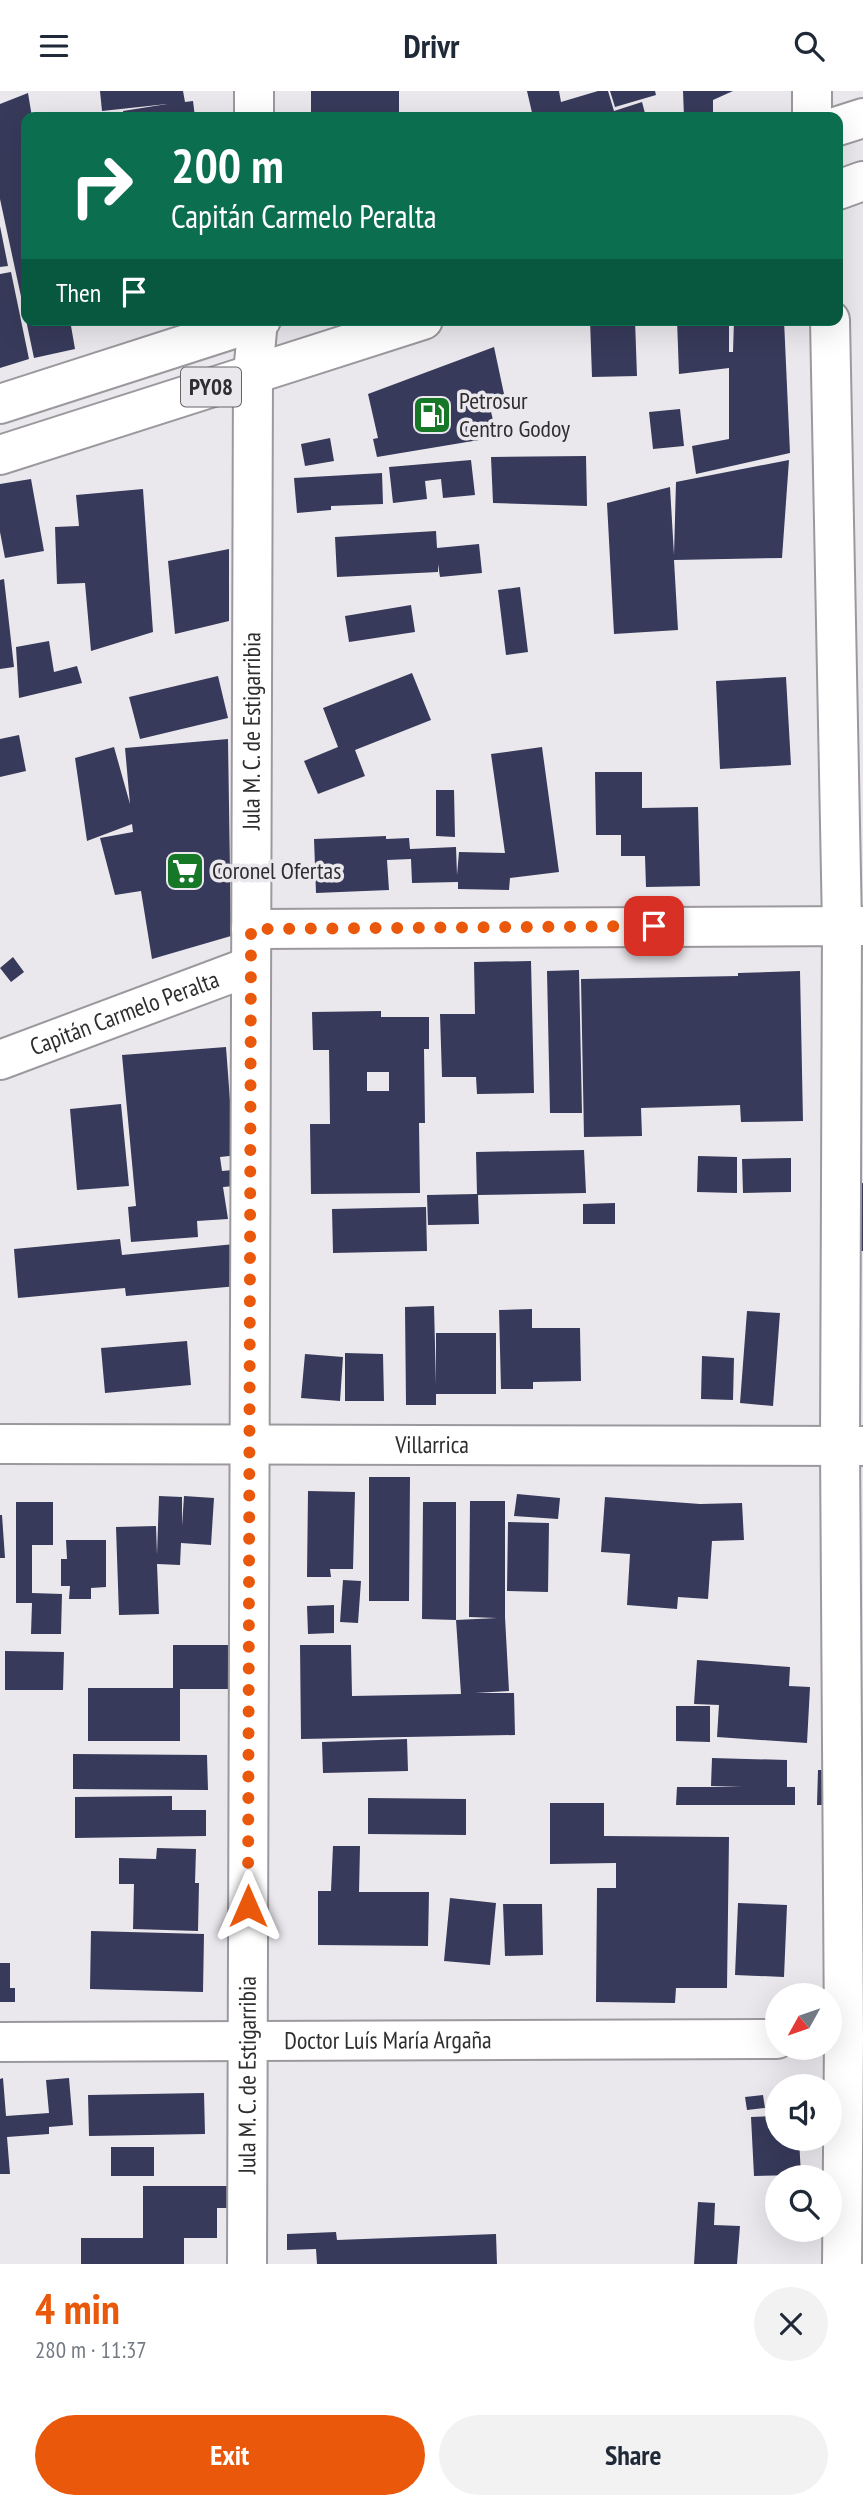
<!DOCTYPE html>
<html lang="en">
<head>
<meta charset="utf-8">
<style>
  :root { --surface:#fff; --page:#f2f2f3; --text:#1f2937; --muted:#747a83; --accent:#ea580c }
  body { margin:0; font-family:"PT Sans Narrow",sans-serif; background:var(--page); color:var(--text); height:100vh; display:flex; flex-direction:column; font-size:26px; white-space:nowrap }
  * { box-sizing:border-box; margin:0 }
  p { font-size:23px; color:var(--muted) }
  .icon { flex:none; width:38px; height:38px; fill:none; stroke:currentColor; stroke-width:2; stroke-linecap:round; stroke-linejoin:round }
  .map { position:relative; height:2173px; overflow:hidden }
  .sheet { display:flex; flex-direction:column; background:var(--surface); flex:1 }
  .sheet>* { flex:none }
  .guide { position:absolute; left:21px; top:21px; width:822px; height:214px; border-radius:14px; box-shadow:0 7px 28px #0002; background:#0b6e4f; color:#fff; overflow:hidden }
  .needle { width:46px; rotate:230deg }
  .tools { position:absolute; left:765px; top:1892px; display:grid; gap:14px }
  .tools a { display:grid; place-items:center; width:77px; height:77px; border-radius:50%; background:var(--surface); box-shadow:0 7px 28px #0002; font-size:35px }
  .pin { position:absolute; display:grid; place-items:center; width:60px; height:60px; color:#fff; margin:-30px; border-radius:14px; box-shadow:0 4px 10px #0006 }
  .me { position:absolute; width:77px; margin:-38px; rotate:0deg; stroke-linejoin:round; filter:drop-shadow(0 0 5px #0008) }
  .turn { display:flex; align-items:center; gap:24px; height:147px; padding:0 35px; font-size:32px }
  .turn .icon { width:91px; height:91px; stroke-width:2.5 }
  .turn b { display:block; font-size:49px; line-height:60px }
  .then { display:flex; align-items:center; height:66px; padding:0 35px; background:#0003; gap:14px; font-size:26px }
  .round { display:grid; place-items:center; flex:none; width:74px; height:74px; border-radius:37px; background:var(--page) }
  .overview { display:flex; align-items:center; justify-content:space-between; height:119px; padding:0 35px }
  h1 { font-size:42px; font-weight:800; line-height:52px; color:var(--accent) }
  .button { display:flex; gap:14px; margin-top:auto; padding:14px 35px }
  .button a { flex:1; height:80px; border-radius:42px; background:var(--accent); color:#fff; font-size:28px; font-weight:800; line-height:80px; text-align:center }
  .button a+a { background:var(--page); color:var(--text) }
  header { display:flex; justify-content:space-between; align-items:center; height:91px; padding:0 35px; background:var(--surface); font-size:32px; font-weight:800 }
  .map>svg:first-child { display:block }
</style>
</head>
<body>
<header><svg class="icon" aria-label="menu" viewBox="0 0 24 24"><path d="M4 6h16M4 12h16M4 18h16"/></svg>Drivr<svg class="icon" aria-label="search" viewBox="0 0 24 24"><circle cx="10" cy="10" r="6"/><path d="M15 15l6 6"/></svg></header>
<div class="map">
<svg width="863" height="2173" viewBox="0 0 863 2173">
  <rect width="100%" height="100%" fill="#ebe8ed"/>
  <path fill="#373a5a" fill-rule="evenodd" d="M100,0H183L185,11L193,10L195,26H124L123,20L167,13L102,20Z
    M311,0H399V26H354V22L311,21Z
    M527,0H559L561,11L598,0H608L614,20L642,11L646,26H533Z
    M610,0H655L656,4L615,16Z
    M683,0H733L713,9V26H684Z
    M28,2L32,26H26L25,224L0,108V13Z
    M0,135L8,175L0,176Z
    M11,181L29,268L0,277V183Z
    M26,229H70L75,258L34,267Z
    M590,229H635L637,285L592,286Z
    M677,229H729V261H733L734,229H784L790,362L696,383L692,355L729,348V277L679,283Z
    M494,256L504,303L488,308L497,346L377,366L373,348L378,347L368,303Z
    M680,318L684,355L653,358L649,321Z
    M330,347L334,370L305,375L301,353Z
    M586,365L587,415L493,412L491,366Z
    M471,369L475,404L443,407L441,388L425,390L427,408L393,412L389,376Z
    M789,369L782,467L674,469L678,539L614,543L607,412L670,396L674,464L676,391Z
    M382,382L383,413L331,415V419L297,422L294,387Z
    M31,388L44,460L5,467L0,441V393Z
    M143,398L153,541L91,560L85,492L57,493L55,436L79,435L76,404Z
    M436,440L437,457L479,453L482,482L440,486L438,473V481L337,486L335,446Z
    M229,458V530L175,543L168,470Z
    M4,488L14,576L0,578V489Z
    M520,496L528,561L506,564L498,499Z
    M411,514L415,541L349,551L345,525Z
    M49,550L54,581L77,575L82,592L19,607L16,556Z
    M412,582L431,629L355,659L365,685L318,703L304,670L338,656L323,617Z
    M218,585L228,627L140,648L129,606Z
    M786,586L791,674L720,678L716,590Z
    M19,644L26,680L0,686V648Z
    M228,648L231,845L152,868L141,800L115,804L100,747L133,741L132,733L87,750L75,667L114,656L130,713L125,657Z
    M542,656L559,781L510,787L509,799L458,798V791L412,792L411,768L387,769L389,799L316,802L314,748L386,745V748L409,747L410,758L456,756L457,784L459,761L505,762L491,663Z
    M595,681H642V717L698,716L700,795L646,796L645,765H621V744H596Z
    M436,699H454L455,746L436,745Z
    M13,866L24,881L11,891L0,877Z
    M531,870L534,1002L477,1003L476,986H442L440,923H475L474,871Z
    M579,879L582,1022H550L547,880Z
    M800,880L803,1030L741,1031L740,1014L641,1017L642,1045L584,1046L581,888L738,885V882Z
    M381,920V926H429V958H424L425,1032H419L420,1102L311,1103L310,1033H330L329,959H313L312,921ZM367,981H389V1000H367Z
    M226,956L231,1023L244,1022L248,1063L220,1066L222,1080L244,1078L246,1094L223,1096L228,1128L197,1130L198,1146L131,1151L128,1116L136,1115L122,964Z
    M121,1013L129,1095L77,1099L70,1018Z
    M584,1059L586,1102L478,1104L479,1133L428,1134L427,1104L477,1103L476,1061Z
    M698,1065L737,1066V1102L697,1101Z
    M791,1067V1101L743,1102L742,1068Z
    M863,1092V1160H857L853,1093Z
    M615,1112V1133H583V1113Z
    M426,1116L427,1160L333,1162L332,1118Z
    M120,1148L122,1164L245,1152L249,1194L126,1205L125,1197L18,1207L14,1158Z
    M434,1215L436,1294V1242H496V1303H436V1314H406L405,1216Z
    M532,1218V1237H580L581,1290L533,1291V1298H501L499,1219Z
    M747,1220L780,1222L773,1315L740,1312Z
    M187,1250L191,1294L105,1302L101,1257Z
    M345,1262L383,1263L384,1310H345Z
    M305,1263L343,1266L340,1310L301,1307Z
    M702,1265L734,1267L733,1309L701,1308Z
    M369,1386H410L409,1510H369Z
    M308,1400L355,1401L353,1478H330L331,1486H307Z
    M517,1403L560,1407L558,1428L514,1425Z
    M159,1405L182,1406V1435L184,1405L214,1407L211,1454L181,1452L180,1474L157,1473L159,1523L119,1524L116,1436L156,1435L157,1464Z
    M605,1406L700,1413L742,1412L744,1449L712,1450L708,1508L678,1506L677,1518L627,1514L630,1463L601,1461Z
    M470,1410H505V1526L509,1600L475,1602H514L515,1644L301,1648L300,1554H351L352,1605L461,1603L456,1529L497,1527L469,1526Z
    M16,1411H53V1454H32V1502L62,1503L61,1543H31L32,1512H16Z
    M423,1411H456V1529L422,1528Z
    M0,1424H2L5,1467H0Z
    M508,1431L549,1432L548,1501L507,1500Z
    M66,1449H106V1496L91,1497V1508H69L70,1495H61V1468H67Z
    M343,1489L361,1490L358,1532L340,1531Z
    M334,1514V1542L308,1543L307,1515Z
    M173,1554H240V1598H180V1650H88V1597H173Z
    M5,1560L64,1561L63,1599H5Z
    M697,1569L790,1576L789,1595L810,1596L807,1652L717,1646L719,1614L694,1613Z
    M676,1615H710V1651L676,1650Z
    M407,1648L408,1680L323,1682L322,1651Z
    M73,1663L207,1664L208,1699L73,1698Z
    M712,1667L787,1669V1696H795V1714H676L677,1696H742L711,1695Z
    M818,1679H834V1714H817Z
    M172,1705V1719H206V1745L75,1747V1706Z
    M368,1707L466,1708V1744L368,1743Z
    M550,1712H604V1745L729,1746L727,1897H676L675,1912L596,1911L597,1797H616V1772L550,1773Z
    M333,1755H360L359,1801H429L428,1855L318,1854V1800H331Z
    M157,1757L196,1758L195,1792H199L198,1840L133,1838L134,1793H119V1767L156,1768Z
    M450,1807L496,1812L490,1874L444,1870Z
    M738,1812L787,1814L784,1886L735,1884Z
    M503,1813H542L543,1864L505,1865Z
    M91,1840L204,1843L203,1901L90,1898Z
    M0,1872H10V1897H15V1911H0Z
    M3,1987L6,2025L49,2022L46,1989L69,1987L73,2034L49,2036V2043L7,2046L10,2083H0V1988Z
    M204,2002L205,2043L89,2045L88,2004Z
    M763,2004L765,2017L747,2019L745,2006Z
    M777,2025V2048H799L801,2084L754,2085L751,2026Z
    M111,2056H154V2085H111Z
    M143,2095H235V2117H217V2147H184V2173H81V2147H143Z
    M698,2111L715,2112L714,2134L740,2135L737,2173H694Z
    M336,2141L337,2149L496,2143L497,2173H317L316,2158L287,2159V2143Z"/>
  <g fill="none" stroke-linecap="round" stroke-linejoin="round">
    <defs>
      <g id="minor">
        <path d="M254,0V26"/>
        <path d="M812,26V0"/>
        <path d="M830,229L842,834L840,1355L844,1948L842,2173"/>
        <path d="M251,838L863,835"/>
        <path id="s1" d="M0,969L251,875"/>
        <path id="s2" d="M0,1353L863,1355"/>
        <path id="s3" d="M0,1951L777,1948"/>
        <path id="s4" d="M247,2173L253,283L258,229"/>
      </g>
      <path id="highway" d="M838,35L863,27
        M838,99L863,90
        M0,313L261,229
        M0,364L423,229"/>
    </defs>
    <use href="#minor" stroke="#9c999e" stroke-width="42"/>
    <use href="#highway" stroke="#9c999e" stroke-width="42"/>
    <use href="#minor" stroke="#fff" stroke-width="38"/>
    <use href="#highway" stroke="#fff" stroke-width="38"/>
  </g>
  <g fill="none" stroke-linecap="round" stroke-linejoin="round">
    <path stroke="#ea580c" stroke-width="12" stroke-dasharray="0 21.6" d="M248,1815L251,838L654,835"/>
  </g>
  <defs>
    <symbol id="fuel-square" viewBox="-11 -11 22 22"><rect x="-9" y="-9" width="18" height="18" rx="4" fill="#167727" stroke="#ebe8ed"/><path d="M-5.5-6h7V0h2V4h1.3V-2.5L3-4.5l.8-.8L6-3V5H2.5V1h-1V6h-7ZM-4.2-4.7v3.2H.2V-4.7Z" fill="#fff"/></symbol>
    <symbol id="supermarket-square" viewBox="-11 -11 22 22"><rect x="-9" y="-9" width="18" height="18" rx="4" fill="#167727" stroke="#ebe8ed"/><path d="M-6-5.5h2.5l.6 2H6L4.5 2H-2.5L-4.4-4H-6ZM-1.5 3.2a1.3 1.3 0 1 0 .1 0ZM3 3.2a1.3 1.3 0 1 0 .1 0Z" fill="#fff"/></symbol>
  </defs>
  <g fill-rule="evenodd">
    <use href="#fuel-square" x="410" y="302" width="44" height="44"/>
    <use href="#supermarket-square" x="163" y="758" width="44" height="44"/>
  </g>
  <g text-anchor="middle" stroke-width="7" stroke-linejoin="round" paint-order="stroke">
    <rect fill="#ebe8ed" stroke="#676568" stroke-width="2" x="181" y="276.5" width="60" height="39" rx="5"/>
    <g font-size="23" font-weight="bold" fill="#2f2d2f">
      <text x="211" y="304">PY08</text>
    </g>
    <g font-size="24" fill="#2f2d2f" stroke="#ebe8ed" text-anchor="start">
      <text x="459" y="318">Petrosur<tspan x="459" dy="28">Centro Godoy</tspan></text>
      <text x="212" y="788">Coronel Ofertas</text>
    </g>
    <g font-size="24" fill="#2f2d2f" stroke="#ebe8ed">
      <text dy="8" stroke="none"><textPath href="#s4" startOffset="1533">Jula M. C. de Estigarribia</textPath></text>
      <text dy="8" stroke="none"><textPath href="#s1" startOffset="133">Capitán Carmelo Peralta</textPath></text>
      <text dy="8" stroke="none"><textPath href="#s2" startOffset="432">Villarrica</textPath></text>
      <text dy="8" stroke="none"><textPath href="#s3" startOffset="388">Doctor Luís María Argaña</textPath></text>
      <text dy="8" stroke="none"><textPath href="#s4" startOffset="189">Jula M. C. de Estigarribia</textPath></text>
    </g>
  </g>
</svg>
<div class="tools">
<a><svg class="needle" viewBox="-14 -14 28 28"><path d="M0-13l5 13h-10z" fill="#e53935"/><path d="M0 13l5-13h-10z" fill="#747a83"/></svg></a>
<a><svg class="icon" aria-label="sound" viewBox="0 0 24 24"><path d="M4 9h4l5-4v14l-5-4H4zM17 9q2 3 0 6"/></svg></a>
<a><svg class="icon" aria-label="search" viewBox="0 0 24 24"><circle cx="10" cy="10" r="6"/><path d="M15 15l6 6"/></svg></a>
</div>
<div class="pin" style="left:654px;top:835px;background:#d93025"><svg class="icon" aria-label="arrive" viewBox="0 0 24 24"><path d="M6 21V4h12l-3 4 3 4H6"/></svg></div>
<svg class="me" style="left:248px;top:1815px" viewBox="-20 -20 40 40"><path d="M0-17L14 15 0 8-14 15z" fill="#ea580c" stroke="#fff" stroke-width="4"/></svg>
<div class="guide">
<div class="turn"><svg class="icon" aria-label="right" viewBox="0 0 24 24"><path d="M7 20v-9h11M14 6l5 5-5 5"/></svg><div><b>200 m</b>Capitán Carmelo Peralta</div></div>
<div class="then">Then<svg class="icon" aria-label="arrive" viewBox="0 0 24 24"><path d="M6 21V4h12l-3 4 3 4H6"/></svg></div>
</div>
</div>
<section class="sheet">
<div class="overview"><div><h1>4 min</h1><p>280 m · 11:37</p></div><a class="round"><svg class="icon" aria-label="close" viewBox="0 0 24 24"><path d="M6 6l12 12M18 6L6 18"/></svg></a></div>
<div class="button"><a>Exit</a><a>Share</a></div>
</section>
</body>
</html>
